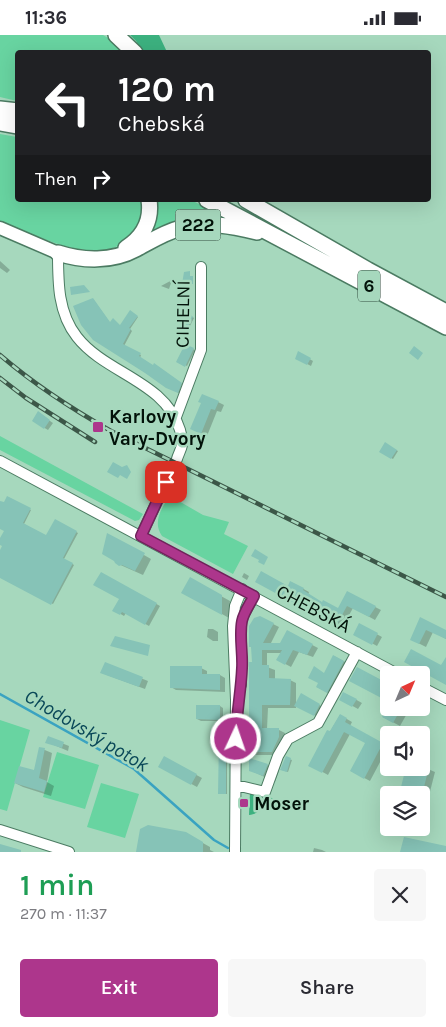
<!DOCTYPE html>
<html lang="en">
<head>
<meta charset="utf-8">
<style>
  :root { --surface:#fff; --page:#f7f7f7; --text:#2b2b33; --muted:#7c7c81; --accent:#ad368c }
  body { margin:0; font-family:Karla,sans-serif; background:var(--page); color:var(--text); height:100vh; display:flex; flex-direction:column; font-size:19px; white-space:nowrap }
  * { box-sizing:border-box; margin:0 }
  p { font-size:16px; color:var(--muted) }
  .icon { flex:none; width:28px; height:28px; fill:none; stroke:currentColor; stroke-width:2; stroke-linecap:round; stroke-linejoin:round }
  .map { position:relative; height:817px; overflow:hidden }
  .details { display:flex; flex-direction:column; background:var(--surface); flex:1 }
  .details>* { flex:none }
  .guide { position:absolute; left:15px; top:15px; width:416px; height:152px; border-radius:5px; box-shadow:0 5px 20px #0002; background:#202124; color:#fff; overflow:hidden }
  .needle { width:32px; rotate:44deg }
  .controls { position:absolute; left:380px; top:631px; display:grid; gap:10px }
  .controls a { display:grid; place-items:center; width:50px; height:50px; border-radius:5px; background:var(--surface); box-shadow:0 5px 20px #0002; font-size:25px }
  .pin { position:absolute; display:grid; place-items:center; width:42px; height:42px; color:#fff; margin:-21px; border-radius:10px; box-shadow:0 2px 8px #0006 }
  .me { position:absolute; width:55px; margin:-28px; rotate:3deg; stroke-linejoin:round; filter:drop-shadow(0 0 4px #0008) }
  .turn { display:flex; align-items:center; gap:18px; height:105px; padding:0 20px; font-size:22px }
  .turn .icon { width:65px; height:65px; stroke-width:2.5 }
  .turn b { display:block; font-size:35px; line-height:42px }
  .then { display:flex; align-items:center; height:48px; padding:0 20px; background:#0003; gap:10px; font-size:19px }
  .round { display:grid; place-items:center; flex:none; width:52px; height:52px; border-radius:5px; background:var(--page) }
  .head { display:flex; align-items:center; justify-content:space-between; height:85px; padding:0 20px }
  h1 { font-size:30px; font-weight:600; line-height:38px; color:#1e9e55 }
  .cta { display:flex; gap:10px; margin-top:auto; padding:10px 20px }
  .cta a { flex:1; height:58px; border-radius:5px; background:var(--accent); color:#fff; font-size:20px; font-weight:600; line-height:58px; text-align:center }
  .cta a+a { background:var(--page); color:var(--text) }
  .status { display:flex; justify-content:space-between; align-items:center; height:35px; padding:0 25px; background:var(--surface); direction:ltr }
  .status svg { height:14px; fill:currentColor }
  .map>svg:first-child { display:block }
</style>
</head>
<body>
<div class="status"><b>11:36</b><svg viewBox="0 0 49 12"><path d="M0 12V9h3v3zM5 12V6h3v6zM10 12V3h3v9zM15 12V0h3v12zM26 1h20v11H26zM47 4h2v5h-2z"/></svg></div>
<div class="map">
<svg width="446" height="817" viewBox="0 0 446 817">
  <rect width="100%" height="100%" fill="#a6d8bd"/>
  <path fill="#68d4a1" d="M0,0H103L117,8L125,17L18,18L17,66L0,62Z
    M0,99L17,102L18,165H143C144,178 140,190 132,200C101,237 35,199 0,186Z
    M154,165H191L226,183L225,184L210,182L189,184L154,194L151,191Z
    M0,401L143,479L139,485L135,486L0,415Z
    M170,461L203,480L229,487L224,499L248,511L233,539L162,501C152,487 162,472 170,461Z
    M0,685L30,695L7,776L0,774Z
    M57,717L99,730L85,774L43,762Z
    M101,748L139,759L125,803L87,792Z"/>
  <path fill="#3cb17f" d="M130,0H159L167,17H143L136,6Z
    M250,757L290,768L289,769L266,763L262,766C262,774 258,779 249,780Z"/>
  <path fill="#0003" d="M0,226L10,235L7,238L0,233Z
    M172,245L169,254L161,251Z
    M93,264L110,288L121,291L130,277L138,282L130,294L132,296L124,311L141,320L140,323L153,332L154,330L182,349L179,358L169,353L94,304Z
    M185,276L194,283L190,291L180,286Z
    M185,311L195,315L187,331L177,326Z
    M299,318L313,326L311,331L296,323Z
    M218,367L224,370L221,377L217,376L207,401L197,397L203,368Z
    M38,378L53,388L48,395L33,386Z
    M385,409L398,416L393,424L381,417Z
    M8,462L31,475L24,489L47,502L55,486L78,498L64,524L74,530L53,569L0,541V518L4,510L0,508V506L6,495L0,489V467L4,469Z
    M107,499L151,524L143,540L116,528Z
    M101,538L160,571L149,591L126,578L124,581L114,575L121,563Z
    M244,538L249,541L247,545L242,542Z
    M190,544L230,566L229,583L183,557Z
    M257,546L289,552L291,547L309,557L308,560L323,568L339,574L348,558L381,575L375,585L353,573L342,593Z
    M421,584L446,597V604L433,597L426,612L418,608Z
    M273,589L279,592L270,610H280L287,597L318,613L313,622L299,617L291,632L278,625L282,618H267V632L275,635V645H290L296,648V670L301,660L321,671L316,681L296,670V673H268L267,694L279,695L285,698V706L278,720H256L250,716L253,612Z
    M360,590L382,602L377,611L355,599Z
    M208,594H213L218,597V606H213L207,602Z
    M334,621L349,629L332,660L317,652Z
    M105,629L148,646L145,654L107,640Z
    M201,633L207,636V640H220L225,643V657L176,655L171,652Z
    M344,658L362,668L358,674L340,664Z
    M220,671L223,673V686H201L197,684Z
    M389,672H419L416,678L409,675L400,691L383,682Z
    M340,680L352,687L350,691L388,712L370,746L351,736L367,708L350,699L328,740L310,730Z
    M49,703L69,711L68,716L47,707Z
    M226,706L227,707V759H221L220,758Z
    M40,713L52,718L47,747L54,751L51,761L23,752L15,748L35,737Z
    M165,723L202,743L197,752L160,732Z
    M286,723L292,725L288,737L282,735Z
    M267,730L279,736L275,747L250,735Z
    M428,734L435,737L422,788L421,760H389V785L383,782L390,756L401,759Z
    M185,798L210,812V815L214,817H139Z
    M314,813L322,815L326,817H313Z"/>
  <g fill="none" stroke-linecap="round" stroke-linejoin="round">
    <path stroke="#3aa3c1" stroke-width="2.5" d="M0,659L134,734L214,805L228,813"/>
  </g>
  <path fill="#86c3b7" d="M190,236V241H193V249H182L184,237Z
    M84,250L90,257L71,260L70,252Z
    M93,263L110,287L113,283L120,290L130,275L138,281L129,293L131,294L123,309L141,318L139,321L153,330L154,328L182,348L178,358L166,353L145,338L93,305L81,290L73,271Z
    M184,274L193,282L188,291L178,286Z
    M185,309L194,313L185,332L176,327Z
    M414,311L423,318L418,325L409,318Z
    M298,316L311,323L307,330L295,324Z
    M202,359L219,366L215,375L211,374L201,399L190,394L201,368L198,367Z
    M38,376L50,385L44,394L32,386Z
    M385,407L397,415L391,424L379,417Z
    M113,427L122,432L127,430L131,437L127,444L120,440L118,443L107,437Z
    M7,461L31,473L23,488L46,500L55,484L77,496L63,523L73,528L51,570L0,543V515L2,511L0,510V503L4,496L0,494V466L4,467Z
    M107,498L145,518L135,536L122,530L119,531L115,528L114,526L102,519Z
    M255,514L268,522L264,530L258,527L259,525L251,521Z
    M261,536L288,551L290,546L304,553L303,555L322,567L323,565L338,573L347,556L376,571L375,573L369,582L347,571L336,591L255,547Z
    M101,537L157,568L145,590L122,577L120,580L112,576L119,564L93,550Z
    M190,542L222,560V580L181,558Z
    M260,581L274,588L263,608H280L287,595L313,609L307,620L293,615L285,630L276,625L282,615H262V630H269V643L291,644L290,670H262V693H279V702L272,717H249V627H252L251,612H249V591L254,583Z
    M420,582L446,595V604L426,595L419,609L410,605Z
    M359,588L378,598L372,610L353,600Z
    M115,601L150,610L148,621L110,611Z
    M411,614L441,630L446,622V650L404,627Z
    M333,620L344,626L327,658L316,652L318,648L308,643L314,631L324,638Z
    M105,627L143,642L139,652L100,638Z
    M170,631H202V639H220V655L170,653Z
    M357,632L389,649V667L349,646Z
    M343,657L357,664L352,672L339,665Z
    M301,658L320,669L314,681L294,671Z
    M196,670H220V685L196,684Z
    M387,672H402L393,688L382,682Z
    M340,679L347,683L345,687L383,708L364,744L350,736L365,708L344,697L322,738L308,731L327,695L330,696Z
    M48,701L64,707L62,713L45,708Z
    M219,704L226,705V759H218Z
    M39,712L45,713L39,743L47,746L44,757L14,748L19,731L34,735Z
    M164,721L197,739L191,750L158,732Z
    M286,721L291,723L287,737L280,735Z
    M249,723L268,729L263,741L249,736Z
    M421,730L429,732L422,760H399L406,732H421Z
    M386,764H389V784L382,782Z
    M148,790L186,797L203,807V817H136L140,794Z
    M404,802L446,811V817H400Z
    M0,809L21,815V817H0Z"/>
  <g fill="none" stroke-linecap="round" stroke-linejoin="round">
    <path stroke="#8dbaa2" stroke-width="10" stroke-dasharray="10 5" stroke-linecap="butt" d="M166,447L177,424"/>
    <defs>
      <path id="minor" d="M58,218C58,248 58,278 77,302C106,339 165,346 180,395C181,400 183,405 182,410C181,415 178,420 177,424
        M176,382L201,315V232
        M0,426L399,640
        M141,501L166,447
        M241,650V588L243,581L254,561
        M421,652L446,665
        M236,750L265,757L278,721L288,704L318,688L357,617
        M0,795L69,817
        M235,817L236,665L233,591L235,571L242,554"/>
      <path id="major" d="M0,193L58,218"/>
      <path id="highway" d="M116,0L135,18
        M0,74L18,76
        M0,88L18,91
        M207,165L446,292
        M246,165L368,235L446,277
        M126,213C143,202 152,185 149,165
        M58,218C83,226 112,227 136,214C151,206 165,197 181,193C207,186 232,191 257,197"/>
    </defs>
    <use href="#minor" stroke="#4b7b62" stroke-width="12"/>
    <use href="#major" stroke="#4b7b62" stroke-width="15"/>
    <use href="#highway" stroke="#4b7b62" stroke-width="18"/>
    <use href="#minor" stroke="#fff" stroke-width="10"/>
    <use href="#major" stroke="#fff" stroke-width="12"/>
    <use href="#highway" stroke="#fff" stroke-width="15"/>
    <defs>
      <path id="rail" d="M0,320C35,350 72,374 111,396L446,562
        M0,343L26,363L95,407"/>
    </defs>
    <use href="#rail" stroke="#3c5748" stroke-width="4.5"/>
    <use href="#rail" stroke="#a6d8bd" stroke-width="2.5" stroke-dasharray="8" stroke-linecap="butt"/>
  </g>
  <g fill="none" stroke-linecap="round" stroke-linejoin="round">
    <defs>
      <path id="route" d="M166,447L141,501L254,561C250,569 244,577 242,586C239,601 243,618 242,633C241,657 236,680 236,704"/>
    </defs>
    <use href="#route" stroke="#70235b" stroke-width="12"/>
    <use href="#route" stroke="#ad368c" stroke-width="9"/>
  </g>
  <g fill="#ad368c" stroke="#a6d8bd" stroke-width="2">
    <rect x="92" y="386" width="12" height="12" rx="2.5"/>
    <rect x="239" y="763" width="10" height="10" rx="2.5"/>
  </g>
  <g text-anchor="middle" stroke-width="5" stroke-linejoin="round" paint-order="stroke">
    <g fill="#a6d8bd" stroke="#334d3f" stroke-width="1">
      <rect x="175.5" y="174.5" width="45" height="31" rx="4"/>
      <rect x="358" y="235.5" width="22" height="31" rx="4"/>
    </g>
    <g font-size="18" font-weight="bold" fill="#021209">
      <text x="198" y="196">222</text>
      <text x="369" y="257">6</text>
    </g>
    <g font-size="19" fill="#021209" stroke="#a6d8bd">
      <text transform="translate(182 279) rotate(-89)" y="7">CIHELNÍ</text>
      <text transform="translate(314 573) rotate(28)" y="7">CHEBSKÁ</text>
    </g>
    <g font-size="19" font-weight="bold" fill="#021209" stroke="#a6d8bd" text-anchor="start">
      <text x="109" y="388">Karlovy<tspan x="109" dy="22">Vary-Dvory</tspan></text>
      <text x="254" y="775">Moser</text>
    </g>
    <g font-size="20" font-style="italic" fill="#0a4858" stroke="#a6d8bd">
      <text transform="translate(87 695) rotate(31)" y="7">Chodovský potok</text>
    </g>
  </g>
</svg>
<div class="controls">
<a><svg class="needle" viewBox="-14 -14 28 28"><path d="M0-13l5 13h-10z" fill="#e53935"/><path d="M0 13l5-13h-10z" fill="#7c7c81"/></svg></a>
<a><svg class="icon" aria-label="sound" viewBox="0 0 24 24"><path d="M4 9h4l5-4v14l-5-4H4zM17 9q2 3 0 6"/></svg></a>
<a><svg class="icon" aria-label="layers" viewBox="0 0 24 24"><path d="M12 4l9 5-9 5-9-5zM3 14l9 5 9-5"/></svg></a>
</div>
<div class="pin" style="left:166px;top:447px;background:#d93025"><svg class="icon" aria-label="arrive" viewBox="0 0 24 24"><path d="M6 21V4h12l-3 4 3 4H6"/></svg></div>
<svg class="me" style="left:236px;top:704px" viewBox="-20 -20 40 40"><circle r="17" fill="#ad368c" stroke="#fff" stroke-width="3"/><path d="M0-11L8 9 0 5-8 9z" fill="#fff"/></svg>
<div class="guide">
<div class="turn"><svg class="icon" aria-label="left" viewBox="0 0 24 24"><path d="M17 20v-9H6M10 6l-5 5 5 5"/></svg><div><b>120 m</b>Chebská</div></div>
<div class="then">Then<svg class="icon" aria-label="right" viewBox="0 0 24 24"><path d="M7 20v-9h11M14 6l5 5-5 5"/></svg></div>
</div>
</div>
<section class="details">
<div class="head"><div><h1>1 min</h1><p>270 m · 11:37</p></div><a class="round"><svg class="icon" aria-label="close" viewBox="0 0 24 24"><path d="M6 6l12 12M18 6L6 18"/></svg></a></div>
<div class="cta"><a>Exit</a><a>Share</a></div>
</section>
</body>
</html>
